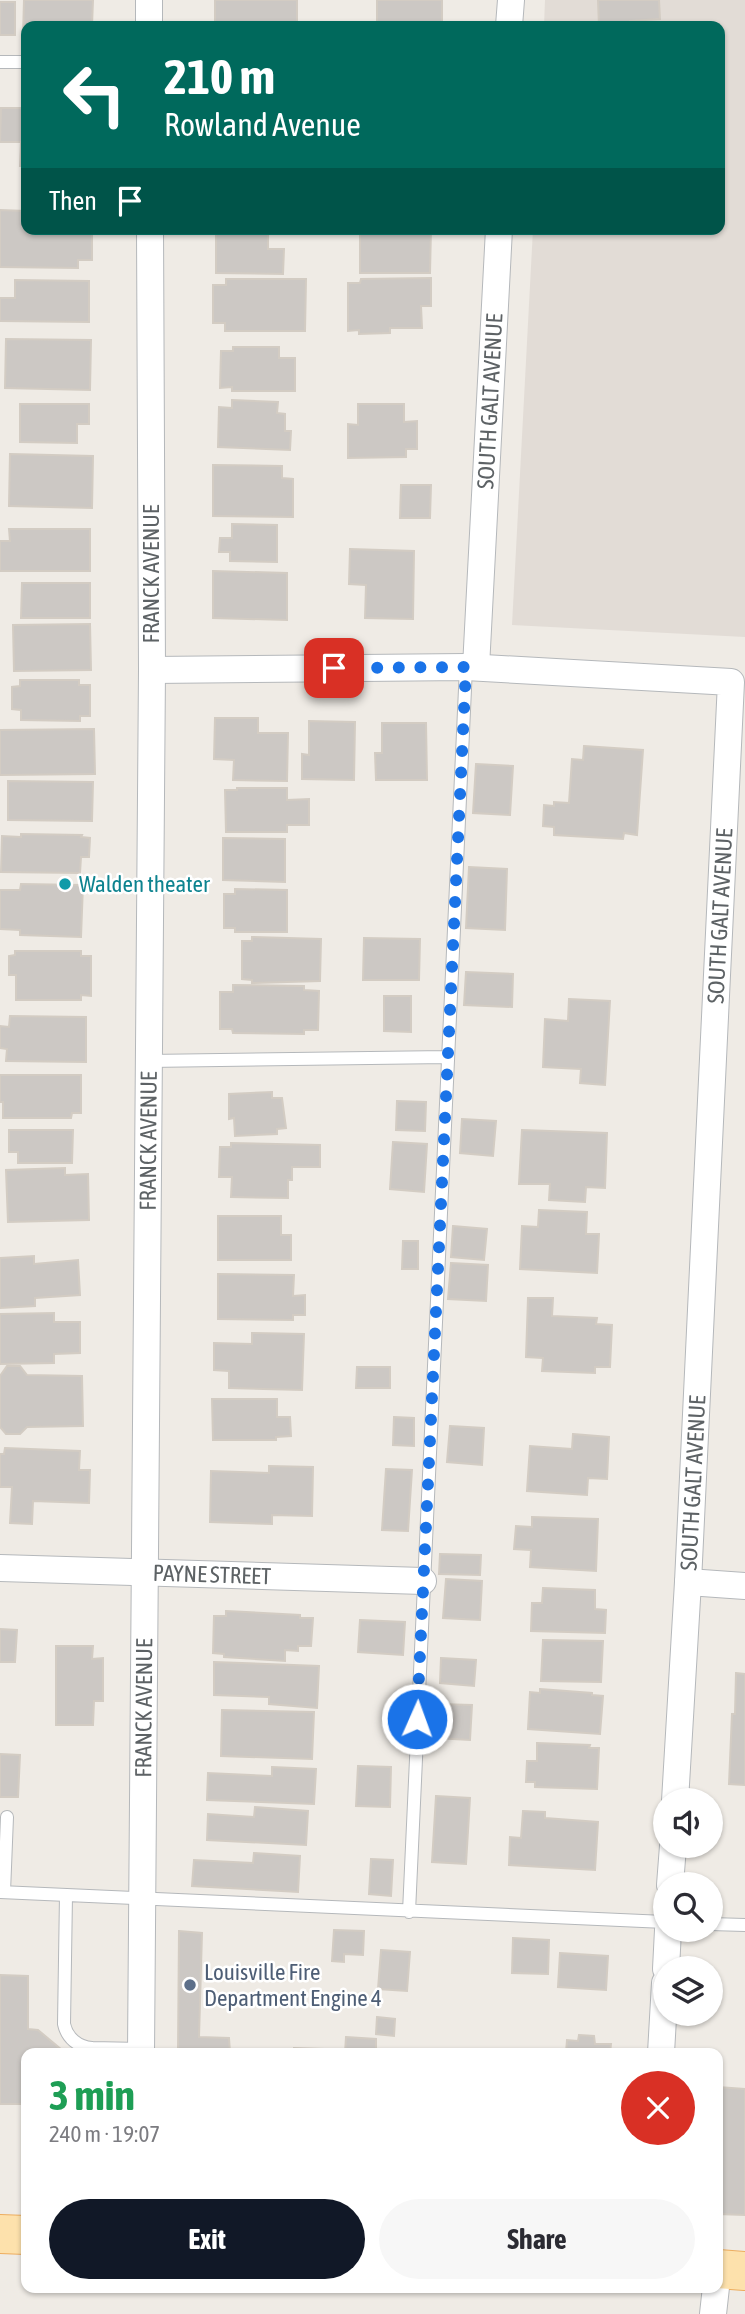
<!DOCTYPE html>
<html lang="en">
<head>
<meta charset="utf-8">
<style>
  :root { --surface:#fff; --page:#f7f7f7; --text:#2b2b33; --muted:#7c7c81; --accent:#111827 }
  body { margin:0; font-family:"Asap Condensed",sans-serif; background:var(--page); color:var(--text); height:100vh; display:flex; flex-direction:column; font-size:26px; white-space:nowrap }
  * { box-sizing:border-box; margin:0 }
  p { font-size:23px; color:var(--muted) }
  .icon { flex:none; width:38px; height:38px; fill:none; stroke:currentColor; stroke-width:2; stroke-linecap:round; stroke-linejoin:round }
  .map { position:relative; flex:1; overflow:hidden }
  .details { position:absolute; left:21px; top:2048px; width:702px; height:245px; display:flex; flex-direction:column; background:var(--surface); border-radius:14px; box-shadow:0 2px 5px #0004 }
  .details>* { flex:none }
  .hud { position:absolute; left:21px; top:21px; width:704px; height:214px; border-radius:14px; box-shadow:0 2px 5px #0004; background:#00695c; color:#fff; overflow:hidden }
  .fabs { position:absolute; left:653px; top:1788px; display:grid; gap:14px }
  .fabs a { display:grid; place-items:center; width:70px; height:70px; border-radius:50%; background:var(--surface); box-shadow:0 2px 5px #0004; font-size:35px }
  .pin { position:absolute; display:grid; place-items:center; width:60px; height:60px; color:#fff; margin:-30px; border-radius:14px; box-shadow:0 4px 10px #0006 }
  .me { position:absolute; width:77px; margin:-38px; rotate:2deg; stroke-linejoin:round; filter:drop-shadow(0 0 5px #0008) }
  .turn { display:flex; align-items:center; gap:24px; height:147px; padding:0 28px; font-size:32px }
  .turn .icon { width:91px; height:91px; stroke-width:2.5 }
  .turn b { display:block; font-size:49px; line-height:60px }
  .then { display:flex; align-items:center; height:66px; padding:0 28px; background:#0003; gap:14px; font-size:26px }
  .round { display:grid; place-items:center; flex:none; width:74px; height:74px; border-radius:37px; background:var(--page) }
  .summary { display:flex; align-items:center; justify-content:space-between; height:119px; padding:0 28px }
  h1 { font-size:42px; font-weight:700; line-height:52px; color:#1e9e55 }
  .button { display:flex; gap:14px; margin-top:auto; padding:14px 28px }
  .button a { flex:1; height:80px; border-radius:42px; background:var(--accent); color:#fff; font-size:28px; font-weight:700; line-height:80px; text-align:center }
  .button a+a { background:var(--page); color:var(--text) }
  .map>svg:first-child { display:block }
</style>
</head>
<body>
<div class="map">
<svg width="745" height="2314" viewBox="0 0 745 2314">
  <rect width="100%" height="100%" fill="#efebe5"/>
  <path fill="#e2dcd6" d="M545,0H745V637L512,625L533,229H719V26H544Z"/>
  <path fill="#ccc8c4" stroke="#d3ccc3" stroke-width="2" d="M24,0H93L92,26H26V35H23Z
    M215,0H297V26H215Z
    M377,0H442V26H377Z
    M598,0H659L660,19L630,21V26H599Z
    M0,2H15V35H0Z
    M1,108H26V166H20L21,142H0Z
    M0,210L26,211V229H92V260H78V268L0,267Z
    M360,229H431L430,273H360Z
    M216,230L268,231V249H284L283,274L216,273Z
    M431,278V306H421L422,328H390V333L359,334V330L348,331V283H360L361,279Z
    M226,279H306L305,331H225V323H213V285H226Z
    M15,280L89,281V322L0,321V298H15Z
    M6,339L91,340L90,390L5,388Z
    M233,347H279V358H295V391H232V387L220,388L221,351H233Z
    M232,400L278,402L277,413L285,414V431H291L290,450L218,447L219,407L232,408Z
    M20,404H89V424H77V443L20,442Z
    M358,404H404V422L417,421V449H406V457L348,458V424L358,425Z
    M10,454L93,456L92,508L9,506Z
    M213,465L282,466V478L293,479V517L213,516Z
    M401,485H431L430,518H400Z
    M232,524L277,525V562L230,561V552H219L220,538H232Z
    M9,529H90V571H0V541H10Z
    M350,549L414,551L413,619L365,618L366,585L349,584Z
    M213,571L287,573V620L213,618Z
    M22,583H90V618H21Z
    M90,624L91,670L14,671L13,625Z
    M20,680H79V685H90V716H80V721L21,720V710L12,709V687L20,686Z
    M215,718H258V733H288L287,781L233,780L234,760L214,759Z
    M309,721L355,722L354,780L302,779V754L309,755Z
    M382,723H426L427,780H376L375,753H382Z
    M94,729L95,774L0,775V730Z
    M584,746L643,750L637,835L624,833L623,839L554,835V827L543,826L544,805L554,806V802L569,803L572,759L583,760Z
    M476,764L513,766L510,815L473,813Z
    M8,781L93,782L92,821L8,820Z
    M237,788H287V800L309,799V825H287V832H226L225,790H237Z
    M21,834L82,835L81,837L90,838L89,857H81L80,873L1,872L2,836L21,837Z
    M223,838L285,839V882L223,880Z
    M469,867L507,869L505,930L466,928Z
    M21,884L83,885L81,937L20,935V930L0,929V890H20Z
    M235,889L287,890V932H235V928H224V894H235Z
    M252,937L321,939L320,981L252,983V980L242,979V941H252Z
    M364,938L420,939L419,980H363Z
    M15,951H81V956H91V996L81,995V1000H16V975H9V956L15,955Z
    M466,972L513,974L512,1007L464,1005Z
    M233,985L304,986V990L319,991L318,1030H304V1034L233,1033L232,1029H220V992H233Z
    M384,996H411V1032L384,1031Z
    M569,999L610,1001L605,1085L580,1083L581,1069L543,1067L545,1019L568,1021Z
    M10,1016L86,1017V1062L6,1061L7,1049L0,1048V1026L9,1027Z
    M0,1075H81V1113H72L71,1118H3V1102H0Z
    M272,1092V1098H282L286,1128L277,1129V1134L235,1136L234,1118L229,1119V1094Z
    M397,1101L426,1102L425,1131L396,1130Z
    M462,1119L496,1121L493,1156L460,1153Z
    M9,1130H73L72,1163H18V1152H9Z
    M522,1130L607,1133L605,1188L586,1187L585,1202L549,1200L550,1184H519Z
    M393,1142L427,1144L424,1192L390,1189Z
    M231,1143L320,1145V1167H292V1180H288V1198L231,1197L232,1177H219L220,1147H231Z
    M65,1168V1175L88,1174L89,1220L8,1222L6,1170Z
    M539,1210L587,1212L586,1234H599L597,1273L520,1269L522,1226L538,1227Z
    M218,1216H281V1235H291V1260H218Z
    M453,1226L487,1229L484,1260L451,1257Z
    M403,1241H418V1269H402Z
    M34,1256V1264L78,1260L80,1295L35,1298V1306L0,1308V1258Z
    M451,1263L488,1265L486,1301L448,1299Z
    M218,1274L294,1275L293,1296L305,1295V1315H293V1320L218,1319Z
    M528,1298H553L552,1316L597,1318L596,1324L612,1325L610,1367H595V1373L542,1371L543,1358L526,1357Z
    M54,1313V1322H80V1353L54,1354V1363L0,1364V1314Z
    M252,1333L304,1334L302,1390L229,1388V1371L214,1370V1343L252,1344Z
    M7,1366H20L27,1375L82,1376L83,1426L27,1427L20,1434H6L0,1427V1376Z
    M357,1367H390V1388H356Z
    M212,1399H277V1417H290L291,1436L276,1437V1440H213Z
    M394,1417L414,1418V1446L393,1445Z
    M450,1426L484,1428L482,1465L447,1462Z
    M573,1434L609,1437L607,1479L588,1478L587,1495L527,1491L530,1446L572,1449Z
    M5,1448L80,1451L79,1470H90L89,1503L33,1501L32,1524L10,1523L12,1487H0V1454H4Z
    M269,1466L313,1467L312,1516L272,1515V1524L210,1522L211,1471L269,1473Z
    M386,1469L412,1470L408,1531L382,1530Z
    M532,1517L598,1519L596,1571L530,1567L531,1550L514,1549L516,1526L532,1527Z
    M440,1554L481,1555L480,1575L439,1574Z
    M446,1579L482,1581L480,1620L443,1618Z
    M543,1588L595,1590V1609L606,1610L605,1633L531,1631L532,1603H542Z
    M226,1611L300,1615V1618H313L311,1646H298V1651L285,1650V1661L224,1657V1654L213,1653L214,1616H226Z
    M360,1620L405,1622L403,1655L358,1652Z
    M0,1629L17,1630L15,1662H0Z
    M543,1640L603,1641L601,1682L541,1681Z
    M56,1646H93L92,1659L103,1658V1701H94L93,1725H56Z
    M441,1658L476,1660L474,1686L440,1683Z
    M214,1662L319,1666L317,1708L269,1704V1697L214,1695Z
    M736,1673L745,1674V1785L729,1784L732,1714H735Z
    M540,1689L592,1693V1695L603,1696L600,1734L528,1729L530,1692L540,1693Z
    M437,1704L472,1705L470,1740L435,1738Z
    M222,1710L314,1712L312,1759L221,1756Z
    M537,1743L590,1745L589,1748H599L597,1789L535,1787V1782H526L527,1761H537Z
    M0,1754L20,1755L18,1797H0Z
    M358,1766L391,1767L390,1807L356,1806Z
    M272,1767L316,1769L314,1804L207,1800L208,1773L272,1776Z
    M436,1796L470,1798L466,1864L432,1862Z
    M255,1807L308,1811L306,1845L207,1840L208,1814L254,1817Z
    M523,1811L545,1812V1818L598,1822L595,1870L509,1865L510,1837L521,1838Z
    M254,1853L300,1856L298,1892L192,1886L194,1860L253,1863Z
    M371,1859L393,1860L391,1896L369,1894Z
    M334,1930L364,1931L363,1955L344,1954V1962L332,1961Z
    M179,1931L202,1933L199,2037L229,2038L230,2053H178Z
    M513,1938L549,1940L548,1974L512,1973Z
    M381,1950L410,1952L407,1991L378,1989Z
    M560,1953L608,1956L606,1990L558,1987Z
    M0,1975L28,1976V2029L38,2030L62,2050V2053H26V2104H0Z
    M377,2017L395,2019L394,2036L376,2034Z
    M579,2035L594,2036L595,2044H611L610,2053H566L567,2040L578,2041Z
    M346,2037L376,2039V2053H345Z
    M294,2048L323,2049L322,2053H294Z
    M718,2087L745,2089V2215L718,2214Z"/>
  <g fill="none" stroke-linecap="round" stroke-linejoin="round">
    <defs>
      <path id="service" d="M0,62H26
        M148,1061L447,1057
        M0,1892L665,1922
        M4,1892L7,1817
        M66,1895L64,2024C67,2038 78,2047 92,2048
        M409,1912L466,667
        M710,1924L745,1925
        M92,2053V2048L141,2049"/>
      <g id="minor">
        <path d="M149,26V0"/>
        <path d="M509,26L511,0"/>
        <path id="s1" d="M476,667L499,229"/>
        <path d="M152,670L466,667L731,682L688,1582L675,1801"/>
        <path id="s2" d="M0,1568L423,1581"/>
        <path d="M688,1582L745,1586"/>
        <path d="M670,1885L673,1846"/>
        <path d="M666,1969L668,1930"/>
        <path id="s3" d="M141,2053L152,670L150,229"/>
        <path d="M661,2053L665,1983"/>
        <path d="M713,2314L716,2287"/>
      </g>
      <path id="primary" d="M0,2234L26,2235
        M718,2269L745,2271"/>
    </defs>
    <use href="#service" stroke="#b5b8bb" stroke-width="14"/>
    <use href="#minor" stroke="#b5b8bb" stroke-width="28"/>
    <use href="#primary" stroke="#edad5f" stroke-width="40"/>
    <use href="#service" stroke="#fff" stroke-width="12"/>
    <use href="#minor" stroke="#fff" stroke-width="26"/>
    <use href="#primary" stroke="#fde1ac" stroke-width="38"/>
  </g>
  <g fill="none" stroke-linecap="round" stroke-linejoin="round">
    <path stroke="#1a73e8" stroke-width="12" stroke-dasharray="0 21.6" d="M334,668L466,667L417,1719"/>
  </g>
  <circle fill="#0f9aa8" stroke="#fff" stroke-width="2.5" cx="65" cy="884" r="7"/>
  <circle fill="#5c6f8a" stroke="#fff" stroke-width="2.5" cx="190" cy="1985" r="7"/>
  <g text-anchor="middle" stroke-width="5" stroke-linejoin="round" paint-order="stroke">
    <g font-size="23" fill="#5d6265" stroke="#fff">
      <text dy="8" stroke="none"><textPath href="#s1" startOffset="266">SOUTH GALT AVENUE</textPath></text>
      <text transform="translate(151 574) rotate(-90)" y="8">FRANCK AVENUE</text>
      <text transform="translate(720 916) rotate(-87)" y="8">SOUTH GALT AVENUE</text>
      <text dy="8" stroke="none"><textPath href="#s3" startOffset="912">FRANCK AVENUE</textPath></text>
      <text transform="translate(693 1483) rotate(-87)" y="8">SOUTH GALT AVENUE</text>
      <text dy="8" stroke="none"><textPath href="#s2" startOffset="212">PAYNE STREET</textPath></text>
      <text dy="8" stroke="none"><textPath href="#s3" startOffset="345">FRANCK AVENUE</textPath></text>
    </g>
    <g font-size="23" fill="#0d838f" stroke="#fff" text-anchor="start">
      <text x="79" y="892">Walden theater</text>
    </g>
    <g font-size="23" fill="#4e5e75" stroke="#fff" text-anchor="start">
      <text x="204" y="1980">Louisville Fire<tspan x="204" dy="26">Department Engine 4</tspan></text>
    </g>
  </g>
</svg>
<div class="fabs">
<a><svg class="icon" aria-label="sound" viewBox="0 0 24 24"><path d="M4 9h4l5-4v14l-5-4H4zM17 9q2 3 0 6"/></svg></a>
<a><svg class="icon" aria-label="search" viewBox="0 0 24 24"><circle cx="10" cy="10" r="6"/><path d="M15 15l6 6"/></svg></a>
<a><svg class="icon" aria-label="layers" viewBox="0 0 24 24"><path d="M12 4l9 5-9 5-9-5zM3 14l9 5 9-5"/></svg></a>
</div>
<div class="pin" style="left:334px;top:668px;background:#d93025"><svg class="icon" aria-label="arrive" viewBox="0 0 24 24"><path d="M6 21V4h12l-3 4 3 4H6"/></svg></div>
<svg class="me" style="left:417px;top:1719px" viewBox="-20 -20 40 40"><circle r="17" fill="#1a73e8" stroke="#fff" stroke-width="3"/><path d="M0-11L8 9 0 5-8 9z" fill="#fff"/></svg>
<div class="hud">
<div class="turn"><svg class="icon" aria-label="left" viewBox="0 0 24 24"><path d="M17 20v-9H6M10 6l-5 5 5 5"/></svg><div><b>210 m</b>Rowland Avenue</div></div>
<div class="then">Then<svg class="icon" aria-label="arrive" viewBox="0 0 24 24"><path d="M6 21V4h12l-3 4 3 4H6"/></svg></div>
</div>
<section class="details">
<div class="summary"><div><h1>3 min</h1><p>240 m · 19:07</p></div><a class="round" style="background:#d93025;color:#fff"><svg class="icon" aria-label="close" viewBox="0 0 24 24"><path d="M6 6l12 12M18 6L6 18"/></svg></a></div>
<div class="button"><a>Exit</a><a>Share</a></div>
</section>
</div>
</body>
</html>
